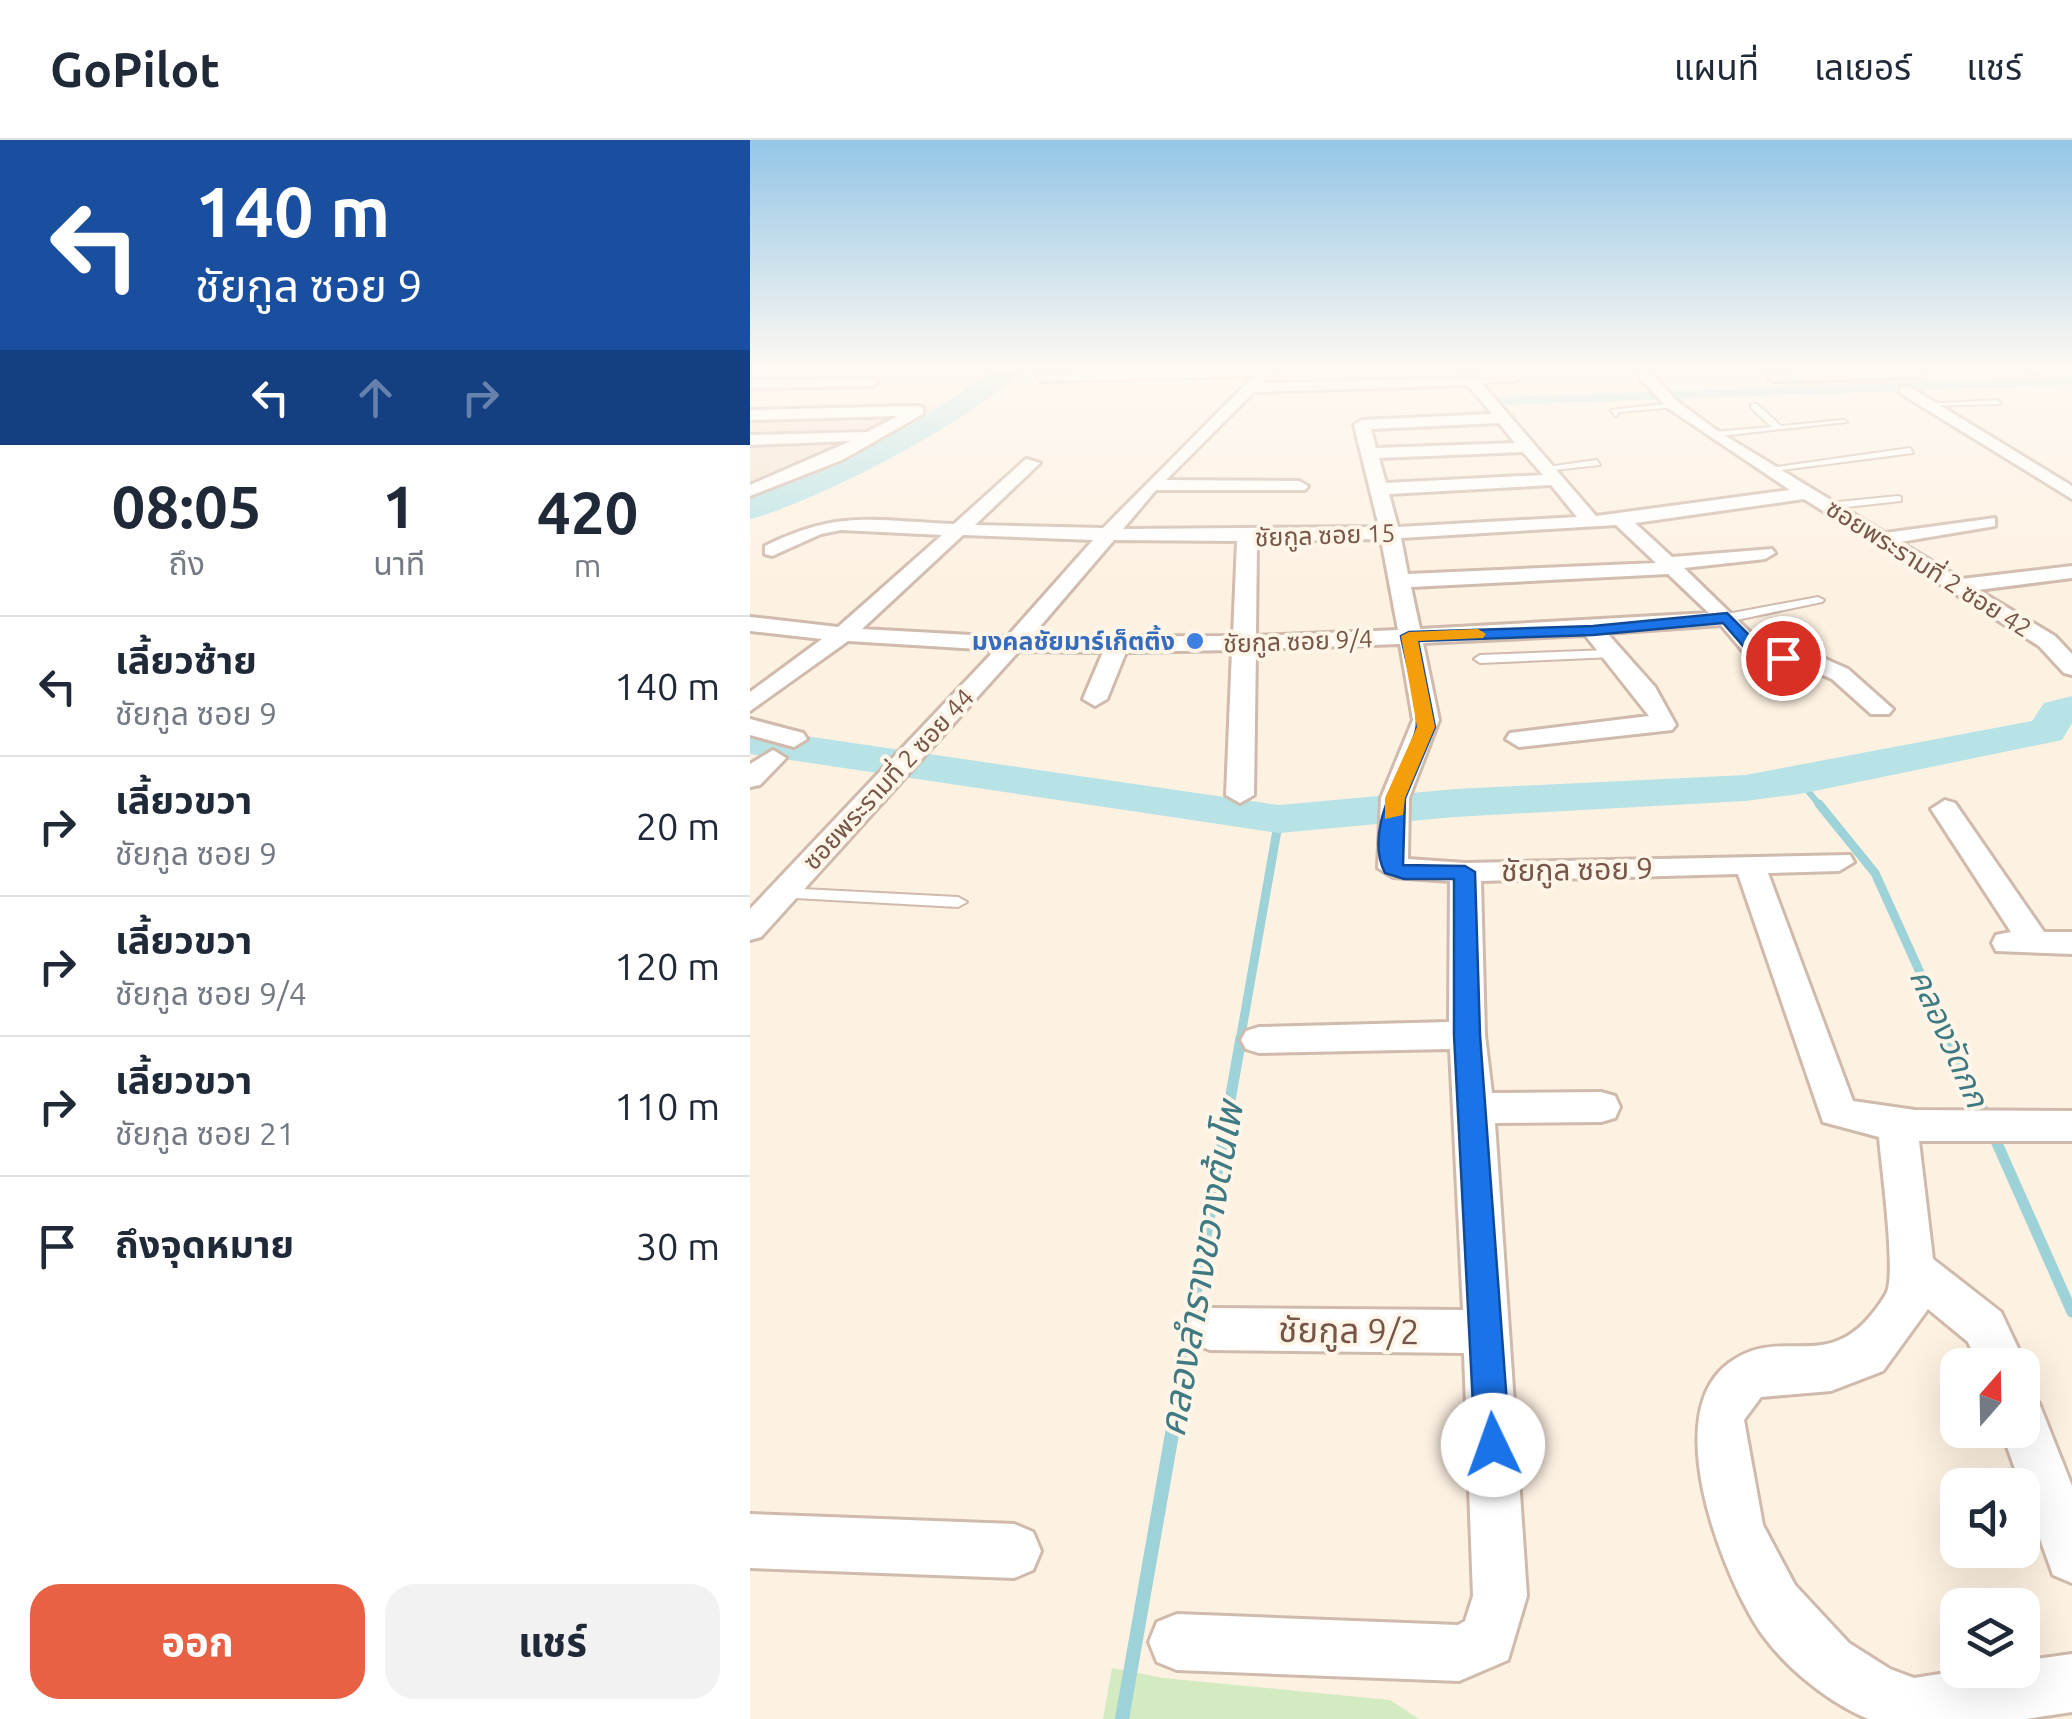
<!DOCTYPE html>
<html lang="th">
<head>
<meta charset="utf-8">
<style>
  :root { --surface:#fff; --page:#f2f2f3; --text:#1f2937; --muted:#747a83; --line:#e0e1e3; --accent:#e96145 }
  body { margin:0; font-family:Ubuntu,"Noto Sans Thai",sans-serif; background:var(--page); color:var(--text); height:100vh; display:flex; flex-direction:column; font-size:38px; white-space:nowrap }
  * { box-sizing:border-box; margin:0 }
  p { font-size:32px; color:var(--muted) }
  .icon { flex:none; width:55px; height:55px; fill:none; stroke:currentColor; stroke-width:2; stroke-linecap:round; stroke-linejoin:round }
  .map { position:relative; flex:1; overflow:hidden }
  .details { display:flex; flex-direction:column; background:var(--surface); width:750px }
  .details>* { flex:none }
  .top-card { background:#1a4fa0; color:#fff; overflow:hidden }
  .needle { width:65px; rotate:20deg }
  .controls { position:absolute; left:1190px; top:1208px; display:grid; gap:20px }
  .controls a { display:grid; place-items:center; width:100px; height:100px; border-radius:20px; background:var(--surface); box-shadow:0 10px 40px #0002; font-size:50px }
  .pin { position:absolute; display:grid; place-items:center; width:85px; height:85px; color:#fff; margin:-42px; border:5px solid #fff; border-radius:50%; box-shadow:0 2px 10px #0007 }
  .me { position:absolute; width:110px; margin:-55px; rotate:357deg; stroke-linejoin:round; filter:drop-shadow(0 0 8px #0008) }
  .turn { display:flex; align-items:center; gap:35px; height:210px; padding:0 30px; font-size:45px }
  .turn .icon { width:130px; height:130px; stroke-width:2.5 }
  .turn b { display:block; font-size:70px; line-height:85px }
  .lanes { display:flex; align-items:center; height:95px; padding:0 30px; background:#0003; justify-content:center; gap:50px; direction:ltr }
  .lanes .off { opacity:.35 }
  .eta { display:flex; justify-content:space-evenly; align-items:center; height:170px; text-align:center }
  .eta b { font-size:60px; font-weight:700; line-height:70px }
  .cta { display:flex; gap:20px; margin-top:auto; padding:20px 30px }
  .cta a { flex:1; height:115px; border-radius:30px; background:var(--accent); color:#fff; font-size:40px; font-weight:700; line-height:115px; text-align:center }
  .cta a+a { background:var(--page); color:var(--text) }
  ul { padding:0; list-style:none }
  li { display:flex; align-items:center; gap:30px; height:140px; padding:0 30px; border-top:2px solid var(--line) }
  li div { flex:1 }
  li b { display:block; font-size:38px }
  li em { font-style:normal }
  header { display:flex; align-items:center; gap:60px; box-sizing:border-box; height:140px; padding:0 50px; background:var(--surface); border-bottom:2px solid var(--line) }
  header strong { font-size:48px }
  nav { display:flex; gap:55px; margin-inline-start:auto; font-size:35px }
  main { display:flex; flex:1; min-height:0 }
  .map>svg:first-child { display:block }
</style>
</head>
<body>
<header>
<strong>GoPilot</strong>
<nav><a>แผนที่</a><a>เลเยอร์</a><a>แชร์</a></nav>
</header>
<main>
<section class="details">
<div class="top-card">
<div class="turn"><svg class="icon" aria-label="left" viewBox="0 0 24 24"><path d="M17 20v-9H6M10 6l-5 5 5 5"/></svg><div><b>140 m</b>ชัยกูล ซอย 9</div></div>
<div class="lanes"><svg class="icon" aria-label="left" viewBox="0 0 24 24"><path d="M17 20v-9H6M10 6l-5 5 5 5"/></svg><svg class="icon off" aria-label="ahead" viewBox="0 0 24 24"><path d="M12 20V5M6 11l6-6 6 6"/></svg><svg class="icon off" aria-label="right" viewBox="0 0 24 24"><path d="M7 20v-9h11M14 6l5 5-5 5"/></svg></div>
</div>
<div class="eta">
<div><b>08:05</b><p>ถึง</p></div>
<div><b>1</b><p>นาที</p></div>
<div><b>420</b><p>m</p></div>
</div>
<ul>
<li><svg class="icon" aria-label="left" viewBox="0 0 24 24"><path d="M17 20v-9H6M10 6l-5 5 5 5"/></svg><div><b>เลี้ยวซ้าย</b><p>ชัยกูล ซอย 9</p></div><em>140 m</em></li>
<li><svg class="icon" aria-label="right" viewBox="0 0 24 24"><path d="M7 20v-9h11M14 6l5 5-5 5"/></svg><div><b>เลี้ยวขวา</b><p>ชัยกูล ซอย 9</p></div><em>20 m</em></li>
<li><svg class="icon" aria-label="right" viewBox="0 0 24 24"><path d="M7 20v-9h11M14 6l5 5-5 5"/></svg><div><b>เลี้ยวขวา</b><p>ชัยกูล ซอย 9/4</p></div><em>120 m</em></li>
<li><svg class="icon" aria-label="right" viewBox="0 0 24 24"><path d="M7 20v-9h11M14 6l5 5-5 5"/></svg><div><b>เลี้ยวขวา</b><p>ชัยกูล ซอย 21</p></div><em>110 m</em></li>
<li><svg class="icon" aria-label="arrive" viewBox="0 0 24 24"><path d="M6 21V4h12l-3 4 3 4H6"/></svg><div><b>ถึงจุดหมาย</b></div><em>30 m</em></li>
</ul>
<div class="cta"><a>ออก</a><a>แชร์</a></div>
</section>
<div class="map">
<svg width="1322" height="1579" viewBox="0 0 1322 1579">
  <rect width="100%" height="100%" fill="#fdf1e2"/>
  <path fill="#f4e2d1" d="M1009,227H1167L1199,245L1036,250Z
    M138,262L196,264L88,319L0,353V267Z"/>
  <path fill="#d4eac1" d="M362,1528L413,1538L640,1560L669,1579H353Z"/>
  <g fill="none" stroke-linecap="round" stroke-linejoin="round">
    <path stroke="#9dd2d8" stroke-width="6" d="M1050,641L1071,667"/>
    <path stroke="#9dd2d8" stroke-width="9" d="M1069,664L1125,733L1201,901
      M490,901L529,679"/>
    <path stroke="#9dd2d8" stroke-width="11" d="M1200,898L1236,977
      M1242,992L1322,1172
      M438,1199L491,898"/>
    <path stroke="#9dd2d8" stroke-width="14" d="M372,1579L439,1197"/>
    <path fill="#b7e2e6" fill-rule="evenodd" d="M1322,237V245L752,265L745,261L752,257Z"/>
    <path fill="#b7e2e6" fill-rule="evenodd" d="M249,227H274C232,277 64,363 0,379V359L161,285Z
      M1322,556V583L1312,600L1050,654L995,661L705,677L529,693L0,614V588L529,665L705,649L995,635L1282,581L1294,563Z"/>
    <defs>
      <path id="service" d="M765,237L768,241L722,243L718,241Z
        M1248,260L1251,264L1178,266L1174,264Z
        M923,263L926,267L869,272L866,277L861,270Z
        M1001,264H1007L1031,286L1093,280L1097,282L960,297L963,292L1022,287L1001,268Z
        M1160,308L1163,313L1017,332L1012,329Z
        M847,320L850,325L794,331L789,328Z
        M1148,356L1151,357V361L1078,369L1073,366L1078,363Z
        M1068,457L1074,460L1072,462L977,482L971,478L977,474Z
        M859,510L863,511V517L730,523L724,519L730,515Z
        M33,748L208,757L217,762L208,767L27,757L25,753Z"/>
      <path id="minor" d="M500,227H528L512,243L727,238L846,376L1040,350L918,268L880,227H895L928,262L969,292L1135,393L1245,378V386L1150,402L1211,439L1322,426V438L1228,450L1305,496L1322,514V535L1314,533L1289,506L1054,359L885,383L922,417L1022,409L1025,413L1015,419L934,428L1014,506L1073,518L1098,529L1143,569L1139,574H1121L1082,539L1059,529L998,517L971,485L857,493L905,547L926,585L922,590L769,607L756,599L760,593L899,576L835,495L673,503L689,580L659,658L658,719L715,723L1100,715L1104,722L1089,731L1018,733L1103,961L1165,970L1322,971V1001H1169L1183,1119L1251,1172L1276,1225L1272,1232V1225H1228L1218,1202L1178,1169L1133,1231L1081,1251L1011,1257L994,1280L1013,1385L1045,1445L1099,1503L1140,1529L1164,1538L1215,1530H1272V1521L1322,1514V1572L1276,1579H1118C1075,1561 1028,1522 1004,1482C969,1423 911,1273 979,1223C1036,1181 1082,1243 1136,1154C1147,1137 1131,1024 1129,997L1073,982L988,734L731,741L735,895L742,953L851,952L865,956L870,967L865,978L851,982L745,983L777,1456L758,1520L709,1541L427,1530L407,1522L399,1502L407,1482L427,1474L708,1485L715,1481L723,1456L714,1213L460,1210L444,1204L437,1189L444,1174L460,1168L713,1170L700,909L509,913L496,909L491,900L496,891L509,887L699,882L700,741L643,737L628,728L631,658L663,580L650,504L506,509L504,655L490,663L476,655L482,510L376,512L357,559L345,566L333,559L353,512L269,511L11,797L0,800V769L245,510L98,501L0,571V552L72,499L0,491V477L88,487L192,395L91,390L71,394L22,416L15,414V406C90,369 124,381 204,384L276,319L290,323L225,385L353,388L504,236L291,241L286,234ZM718,245L742,274L612,280L604,285L629,387L373,389L406,350H555L558,346L549,341L416,340L504,252ZM749,283L765,303L626,308L621,289ZM773,312L793,335L636,343L629,318ZM801,345L827,377L648,387L639,354ZM866,385L906,423L658,434L651,398ZM213,395L343,400L257,497L112,489ZM631,399L648,490L506,496L507,401ZM364,400L487,401L483,496L281,497ZM918,434L959,473L670,489L661,447Z
        M1270,227H1289L1291,230L1284,234Z
        M1172,230L1167,237L1024,241L1017,237L1024,233Z
        M128,239L123,246L0,248V240Z
        M1150,247H1160L1322,346V359L1150,253Z
        M168,266L173,268V274L92,320L0,356V345L101,301L0,305V295L117,292L148,276L0,280V270Z
        M0,579L53,593L57,599L44,607L0,595Z
        M23,610L36,618L10,645L0,647V624Z
        M1195,660L1205,663L1294,792H1322V814L1246,811L1242,803L1246,795L1261,792L1181,669Z
        M1272,1256L1289,1263L1322,1346V1443L1303,1435L1251,1290H1272Z
        M0,1374L264,1384L283,1392L291,1411L283,1430L264,1438L0,1428Z"/>
    </defs>
    <use href="#service" stroke="#d0baac" stroke-width="4"/>
    <use href="#minor" stroke="#d0baac" stroke-width="6"/>
    <use href="#service" fill="#fff" fill-rule="evenodd"/>
    <use href="#minor" fill="#fff" fill-rule="evenodd"/>
  </g>
  <linearGradient id="sky" x2="0" y2="1"><stop stop-color="#94c6e7"/><stop offset="0.51" stop-color="#fef9f2"/><stop offset="1" stop-color="#fef9f2" stop-opacity="0"/></linearGradient>
  <rect width="1322" height="448" fill="url(#sky)"/>
  <path fill="#1a73e8" stroke="#114b97" stroke-width="2.5" d="M977,473L1012,508L1039,514V521L1001,515L973,483L843,495L668,501L685,587L655,658L653,725L715,726L725,732L730,895L760,1305L755,1317L743,1322L730,1317L725,1305L704,895V739H654L635,733C612,687 655,631 666,590C671,571 655,519 651,496L659,492L843,486Z"/>
  <path fill="#f59e0b" d="M728,489L736,494L733,498L668,501L685,587L655,658L653,675L635,679V658L667,587L651,496L659,492Z"/>
  <circle fill="#3f7fe0" stroke="#fff5e9" stroke-width="4" cx="445" cy="501" r="10"/>
  <g text-anchor="middle" stroke-width="8" stroke-linejoin="round" paint-order="stroke">
    <g font-size="25" fill="#755648" stroke="#fff5e9">
      <text transform="translate(575 395) rotate(-2)" y="9">ชัยกูล ซอย 15</text>
      <text transform="translate(1179 428) rotate(32)" y="9">ซอยพระรามที่ 2 ซอย 42</text>
      <text transform="translate(548 501) rotate(-2)" y="9">ชัยกูล ซอย 9/4</text>
      <text transform="translate(138 639) rotate(-47)" y="9">ซอยพระรามที่ 2 ซอย 44</text>
    </g>
    <g font-size="25" font-weight="bold" fill="#366cbe" stroke="#fff5e9" text-anchor="end">
      <text x="425" y="510">มงคลชัยมาร์เก็ตติ้ง</text>
    </g>
    <g font-size="30" fill="#755648" stroke="#fff5e9">
      <text transform="translate(827 730) rotate(-1)" y="10">ชัยกูล ซอย 9</text>
    </g>
    <g font-size="32" font-style="italic" fill="#3f7a82" stroke="#fff5e9">
      <text transform="translate(1199 898) rotate(66)" y="11">คลองวัดกก</text>
    </g>
    <g font-size="35" fill="#755648" stroke="#fff5e9">
      <text transform="translate(599 1191) rotate(1)" y="12">ชัยกูล 9/2</text>
    </g>
    <g font-size="38" font-style="italic" fill="#3f7a82" stroke="#fff5e9">
      <text transform="translate(451 1129) rotate(-80)" y="13">คลองลำรางขวางต้นโพ</text>
    </g>
  </g>
</svg>
<div class="controls">
<a><svg class="needle" viewBox="-14 -14 28 28"><path d="M0-13l5 13h-10z" fill="#e53935"/><path d="M0 13l5-13h-10z" fill="#747a83"/></svg></a>
<a><svg class="icon" aria-label="sound" viewBox="0 0 24 24"><path d="M4 9h4l5-4v14l-5-4H4zM17 9q2 3 0 6"/></svg></a>
<a><svg class="icon" aria-label="layers" viewBox="0 0 24 24"><path d="M12 4l9 5-9 5-9-5zM3 14l9 5 9-5"/></svg></a>
</div>
<div class="pin" style="left:1033px;top:518px;background:#d93025"><svg class="icon" aria-label="arrive" viewBox="0 0 24 24"><path d="M6 21V4h12l-3 4 3 4H6"/></svg></div>
<svg class="me" style="left:743px;top:1305px" viewBox="-20 -20 40 40"><circle r="19" fill="#fff"/><path d="M0-13L10 11 0 6-10 11z" fill="#1a73e8"/></svg>
</div>
</main>
</body>
</html>
